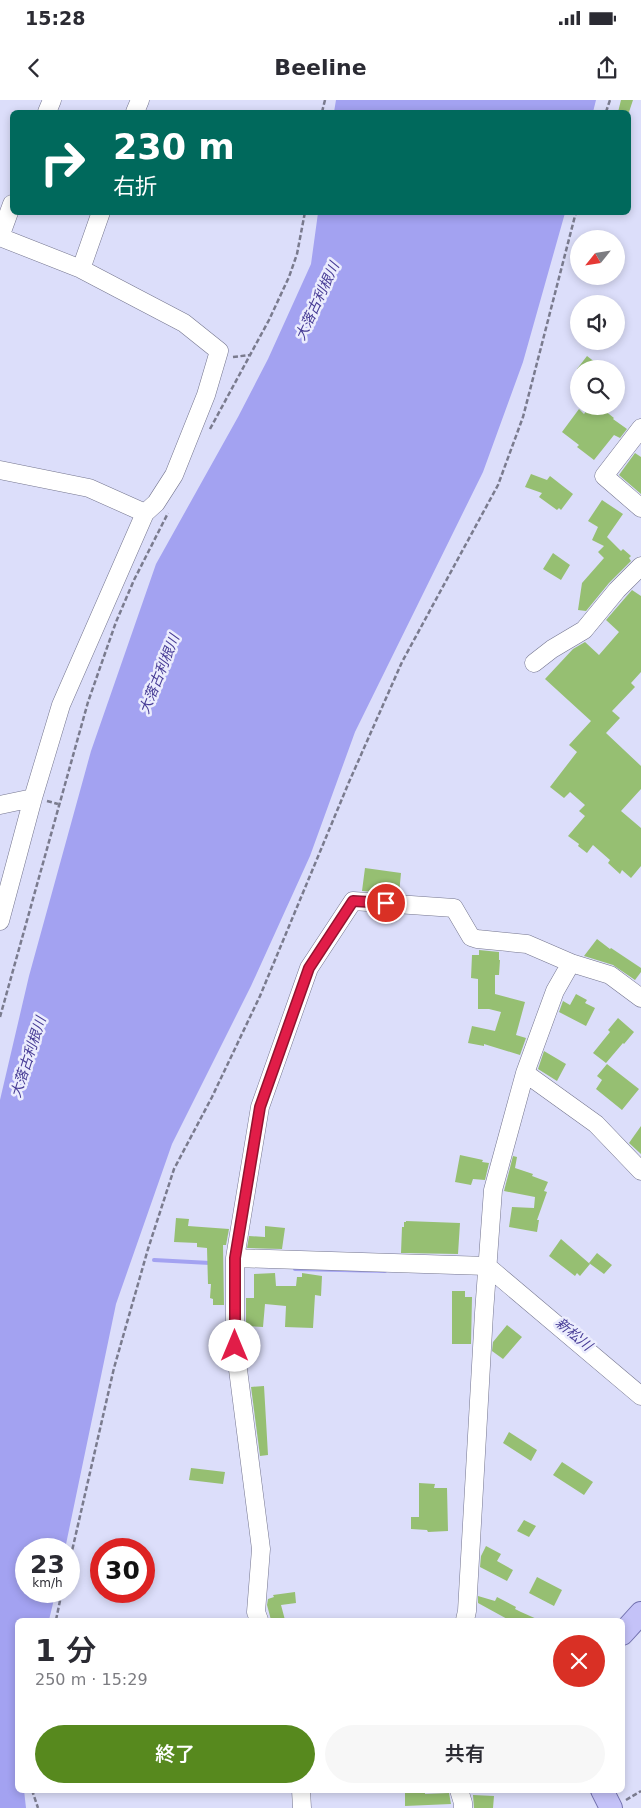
<!DOCTYPE html>
<html lang="ja">
<head>
<meta charset="utf-8">
<style>
  :root { --surface:#fff; --page:#f7f7f7; --text:#2b2b33; --muted:#7c7c81; --accent:#57891e }
  body { margin:0; font-family:"DejaVu Sans","Noto Sans JP",sans-serif; background:var(--page); color:var(--text); height:100vh; display:flex; flex-direction:column; font-size:19px; white-space:nowrap }
  * { box-sizing:border-box; margin:0 }
  p { font-size:16px; color:var(--muted) }
  .icon { flex:none; width:28px; height:28px; fill:none; stroke:currentColor; stroke-width:2; stroke-linecap:round; stroke-linejoin:round }
  .map { position:relative; flex:1; overflow:hidden }
  .side { position:absolute; left:15px; top:1518px; width:610px; height:175px; display:flex; flex-direction:column; background:var(--surface); border-radius:8px; box-shadow:0 2px 8px #0003 }
  .side>* { flex:none }
  .hud { position:absolute; left:10px; top:10px; width:621px; height:105px; border-radius:8px; box-shadow:0 2px 8px #0003; background:#00695c; color:#fff; overflow:hidden }
  .needle { width:32px; rotate:240deg }
  .controls { position:absolute; left:570px; top:130px; display:grid; gap:10px }
  .controls a { display:grid; place-items:center; width:55px; height:55px; border-radius:50%; background:var(--surface); box-shadow:0 2px 8px #0003; font-size:25px }
  .speed { position:absolute; left:15px; top:1438px; display:flex; gap:10px; font-size:25px; font-weight:700; text-align:center }
  .speed>* { display:grid; place-content:center; width:65px; height:65px; border-radius:50%; background:var(--surface); box-shadow:0 2px 8px #0003; line-height:1 }
  .speed small { font-size:12px; font-weight:400 }
  .speed .limit { border:8px solid #d22; background:#fff; color:#111 }
  .pin { position:absolute; display:grid; place-items:center; width:42px; height:42px; color:#fff; margin:-21px; border:2px solid #fff; border-radius:50%; box-shadow:0 1px 5px #0007 }
  .me { position:absolute; width:55px; margin:-28px; rotate:0deg; stroke-linejoin:round; filter:drop-shadow(0 0 4px #0008) }
  .turn { display:flex; align-items:center; gap:18px; height:105px; padding:0 20px; font-size:22px }
  .turn .icon { width:65px; height:65px; stroke-width:2.5 }
  .turn b { display:block; font-size:35px; line-height:42px }
  .round { display:grid; place-items:center; flex:none; width:52px; height:52px; border-radius:26px; background:var(--page) }
  .headline { display:flex; align-items:center; justify-content:space-between; height:85px; padding:0 20px }
  h1 { font-size:30px; font-weight:600; line-height:38px }
  .cta { display:flex; gap:10px; margin-top:auto; padding:10px 20px }
  .cta a { flex:1; height:58px; border-radius:30px; background:var(--accent); color:#fff; font-size:20px; font-weight:600; line-height:58px; text-align:center }
  .cta a+a { background:var(--page); color:var(--text) }
  .status { display:flex; justify-content:space-between; align-items:center; height:35px; padding:0 25px; background:var(--surface); direction:ltr }
  .status svg { height:14px; fill:currentColor }
  header { display:flex; justify-content:space-between; align-items:center; height:65px; padding:0 20px; background:var(--surface); font-size:22px; font-weight:600 }
  .map>svg:first-child { display:block }
</style>
</head>
<body>
<div class="status"><b>15:28</b><svg viewBox="0 0 49 12"><path d="M0 12V9h3v3zM5 12V6h3v6zM10 12V3h3v9zM15 12V0h3v12zM26 1h20v11H26zM47 4h2v5h-2z"/></svg></div>
<header><svg class="icon" aria-label="back" viewBox="0 0 24 24"><path d="M15 5l-7 7 7 7"/></svg>Beeline<svg class="icon" aria-label="share" viewBox="0 0 24 24"><path d="M12 15V3M7 8l5-5 5 5M5 13v7h14v-7"/></svg></header>
<div class="map">
<svg width="641" height="1708" viewBox="0 0 641 1708">
  <rect width="100%" height="100%" fill="#dcdefa"/>
  <path fill="#a3a2f1" d="M336,0H596L593,12H334Z
    M318,113H565L523,262L483,372L355,632L310,756L251,886L172,1044L116,1204L65,1449H26V1491H56L49,1520H18V1690H24L26,1708H0V1000L29,876L91,651L156,464L238,317L268,259L311,164Z"/>
  <g fill="none" stroke-linecap="round" stroke-linejoin="round">
    <path stroke="#a3a2f1" stroke-width="4" d="M154,1160L210,1163
      M295,1169L385,1171"/>
  </g>
  <path fill="#96bf72" d="M621,0H633L629,12H618Z
    M587,256L604,269H577Z
    M590,306H599L614,318L613,319L627,329L620,338L614,335L594,360L577,347L579,345L562,332L579,309L584,314Z
    M635,353L641,357V394L619,375Z
    M531,374L547,380L550,376L573,394L561,410L559,408L557,410L539,397L542,393L525,387Z
    M602,400L623,414L607,437L621,451L623,449L631,456L629,458L631,461L609,483L586,511L578,510L582,483L604,458L598,452L604,446L592,440L598,427L588,421Z
    M553,453L570,465L561,480L543,469Z
    M632,490L641,496V572L631,583L635,587L612,611L620,618L606,633L641,666V689L621,711L641,728V766L631,778L622,770L620,774L608,763L610,760L593,745L587,753L578,746L579,744L568,736L585,716L579,711L585,705L570,692L564,698L550,687L577,652L569,645L591,621L545,579L573,549L585,542L599,555L619,532L606,520Z
    M365,768L401,773L399,794L362,791Z
    M597,839L610,849L611,848L641,868V872L635,880L613,865L584,856Z
    M479,850L499,852V860H500L499,875H495V894L525,902L516,935L526,938L520,955L484,944V946L468,943L472,926L495,931L501,912L489,909H478V879L471,878L472,855H479Z
    M576,894L587,900L585,903L595,908L586,926L559,912L563,901L570,905Z
    M618,918L634,932L624,944L623,943L606,963L593,953L610,932L608,930Z
    M544,951L566,964L557,981L538,969Z
    M607,964L639,989L622,1010L596,989L602,980L597,976Z
    M641,1026V1054L629,1043Z
    M460,1055L483,1060L482,1062L489,1063L485,1080L473,1079L471,1085L455,1082Z
    M513,1056L517,1057L515,1068L533,1074L532,1076L548,1082L544,1091L547,1092L537,1120H539L537,1132L509,1127L512,1107L534,1108L535,1097L504,1091Z
    M176,1118L189,1119L188,1126L229,1129L226,1145H223L224,1205H213V1199L210,1198L211,1184H208L207,1148L197,1147V1143L174,1142Z
    M406,1121L460,1123L458,1154L401,1153L402,1127H404V1122H406Z
    M265,1126L285,1128L282,1149L247,1148L249,1136L265,1137Z
    M561,1139L590,1164L580,1176L577,1173L575,1176L549,1156Z
    M597,1153L612,1165L604,1174L589,1163Z
    M275,1173L276,1186H296L297,1177H302V1173L322,1176L321,1196L315,1195L313,1228L285,1227L286,1206L265,1204L263,1227L246,1226V1198H254V1174Z
    M452,1191H465V1197H472L471,1244H452Z
    M507,1225L522,1237L503,1259L492,1251L493,1242Z
    M264,1286L268,1355L260,1356L251,1287Z
    M509,1332L537,1350L531,1361L503,1343Z
    M562,1362L593,1382L584,1395L553,1375Z
    M191,1368L225,1372L223,1384L189,1380Z
    M419,1383L435,1384L434,1388H447L448,1431L428,1432L427,1430L411,1429V1417H419Z
    M524,1420L536,1426L529,1437L517,1431Z
    M486,1446L501,1454L497,1461L513,1470L507,1481L480,1467L481,1456Z
    M537,1477L562,1490L554,1506L529,1493Z
    M295,1492L296,1503L281,1505L285,1520H271L267,1505L268,1499L274,1497L273,1495Z
    M478,1496L495,1501L497,1497L516,1507L515,1509L521,1512L539,1520H509L478,1503Z
    M405,1690H425V1694L449,1693L451,1704L405,1706Z
    M473,1695L494,1696L493,1708H474Z"/>
  <g fill="none" stroke-linecap="round" stroke-linejoin="round">
    <defs>
      <path id="minor" d="M47,12L52,0
        M135,12L140,0
        M0,137L81,169L184,223L219,251L206,295L174,375L156,403L145,413L89,388L0,370
        M0,137L12,104
        M81,169L101,112
        M641,328L604,376L641,408
        M534,563L552,549L584,530L617,490L641,466
        M0,705L33,698
        M0,821L33,698L61,605L145,413
        M525,973L596,1024L641,1071
        M235,1158L487,1166L641,1296
        M259,1520L256,1512L261,1449L235,1246V1158L260,1007L309,868L353,801L454,808L471,837L477,839L527,844L571,863L610,875L641,898
        M465,1520L467,1511L484,1213L493,1090L525,973L555,891L571,863
        M301,1690L302,1708
        M459,1690L463,1703V1708"/>
      <path id="major" d="M622,1534L641,1513
        M602,1690L611,1708"/>
    </defs>
    <use href="#minor" stroke="#74758e" stroke-width="19"/>
    <use href="#major" stroke="#7271ae" stroke-width="24"/>
    <path stroke="#7a7b8e" stroke-width="2.5" stroke-dasharray="5 2.5" stroke-linecap="butt" d="M322,12L325,0
      M606,12L610,0
      M233,257L250,255
      M210,329L269,220L289,177L297,154L305,112
      M47,701L58,704
      M0,917L88,602L116,522L134,480L168,413
      M69,1464L114,1268L148,1149L174,1069L212,997L260,896L349,682L402,562L498,385L523,317L576,112
      M56,1520L62,1491
      M32,1690L38,1708
      M626,1700L641,1691"/>
    <use href="#minor" stroke="#fff" stroke-width="18"/>
    <use href="#major" stroke="#c4c2f8" stroke-width="22"/>
  </g>
  <g fill="none" stroke-linecap="round" stroke-linejoin="round">
    <defs>
      <path id="route" d="M235,1246V1158L260,1007L309,868L353,801L386,803"/>
    </defs>
    <use href="#route" stroke="#92132f" stroke-width="12"/>
    <use href="#route" stroke="#e11d48" stroke-width="9"/>
  </g>
  <g text-anchor="middle" stroke-width="5" stroke-linejoin="round" paint-order="stroke">
    <g font-size="14" font-style="italic" fill="#463b95" stroke="#ebecfd">
      <text transform="translate(317 201) rotate(-65)" y="5">大落古利根川</text>
      <text transform="translate(159 574) rotate(-68)" y="5">大落古利根川</text>
      <text transform="translate(28 957) rotate(-72)" y="5">大落古利根川</text>
      <text transform="translate(574 1234) rotate(40)" y="5">新松川</text>
    </g>
  </g>
</svg>
<div class="controls">
<a><svg class="needle" viewBox="-14 -14 28 28"><path d="M0-13l5 13h-10z" fill="#e53935"/><path d="M0 13l5-13h-10z" fill="#7c7c81"/></svg></a>
<a><svg class="icon" aria-label="sound" viewBox="0 0 24 24"><path d="M4 9h4l5-4v14l-5-4H4zM17 9q2 3 0 6"/></svg></a>
<a><svg class="icon" aria-label="search" viewBox="0 0 24 24"><circle cx="10" cy="10" r="6"/><path d="M15 15l6 6"/></svg></a>
</div>
<div class="speed"><div>23<small>km/h</small></div><div class="limit">30</div></div>
<div class="pin" style="left:386px;top:803px;background:#d93025"><svg class="icon" aria-label="arrive" viewBox="0 0 24 24"><path d="M6 21V4h12l-3 4 3 4H6"/></svg></div>
<svg class="me" style="left:235px;top:1246px" viewBox="-20 -20 40 40"><circle r="19" fill="#fff"/><path d="M0-13L10 11 0 6-10 11z" fill="#e11d48"/></svg>
<div class="hud">
<div class="turn"><svg class="icon" aria-label="right" viewBox="0 0 24 24"><path d="M7 20v-9h11M14 6l5 5-5 5"/></svg><div><b>230 m</b>右折</div></div>
</div>
<section class="side">
<div class="headline"><div><h1>1 分</h1><p>250 m · 15:29</p></div><a class="round" style="background:#d93025;color:#fff"><svg class="icon" aria-label="close" viewBox="0 0 24 24"><path d="M6 6l12 12M18 6L6 18"/></svg></a></div>
<div class="cta"><a>終了</a><a>共有</a></div>
</section>
</div>
</body>
</html>
